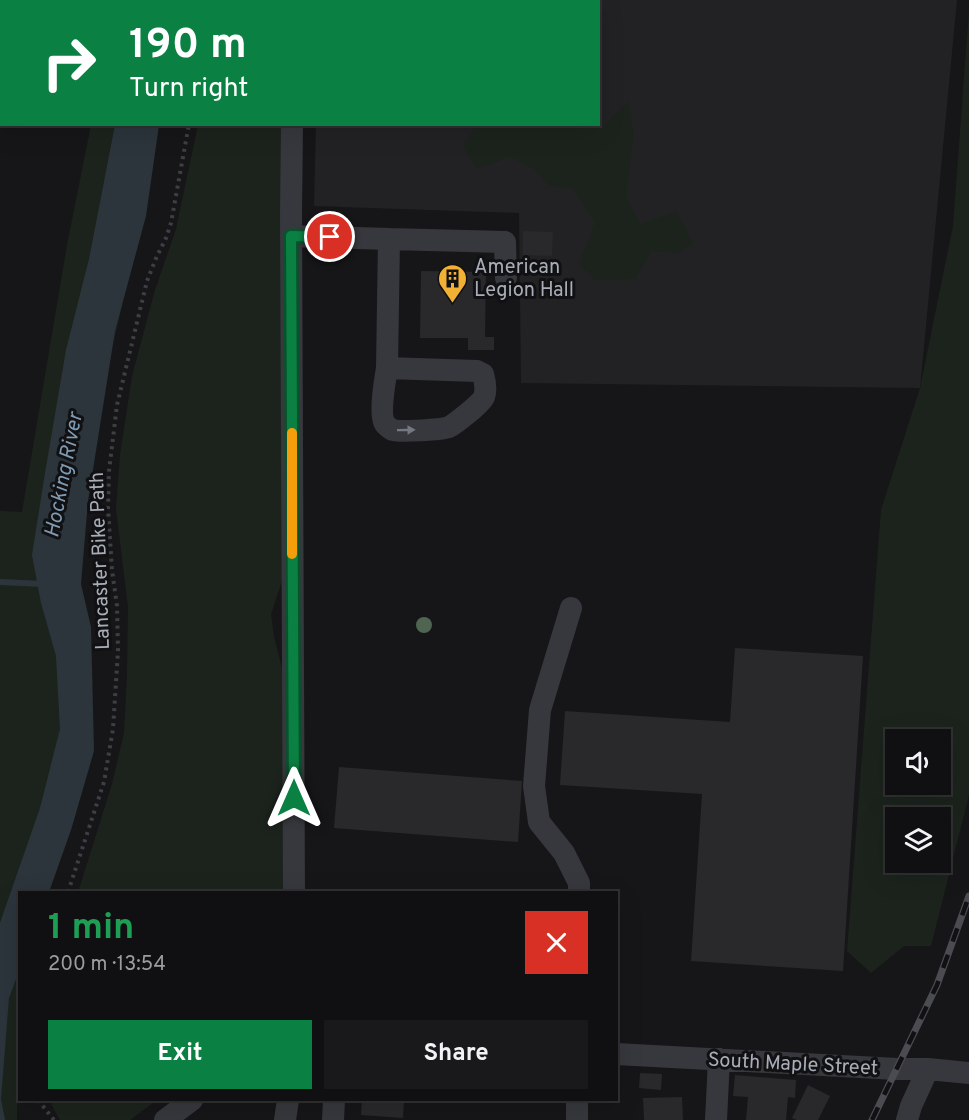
<!DOCTYPE html>
<html lang="en">
<head>
<meta charset="utf-8">
<style>
  :root { --surface:#101012; --page:#19191b; --text:#f1f3f6; --muted:#9c9d9f; --line:#303032; --accent:#0b8043 }
  body { margin:0; font-family:Overpass,sans-serif; background:var(--page); color:var(--text); height:100vh; display:flex; flex-direction:column; font-size:22px; white-space:nowrap }
  * { box-sizing:border-box; margin:0 }
  p { font-size:20px; color:var(--muted) }
  .icon { flex:none; width:33px; height:33px; fill:none; stroke:currentColor; stroke-width:2; stroke-linecap:round; stroke-linejoin:round }
  .map { position:relative; flex:1; overflow:hidden }
  .details { position:absolute; left:18px; top:891px; width:600px; height:210px; display:flex; flex-direction:column; background:var(--surface); border-radius:0px; box-shadow:0 6px 24px #0002,0 0 0 2px var(--line) }
  .details>* { flex:none }
  .guide { position:absolute; left:0px; top:0px; width:600px; height:126px; box-shadow:0 6px 24px #0002,0 0 0 2px var(--line); background:#0b8043; color:#fff; overflow:hidden }
  .controls { position:absolute; left:885px; top:729px; display:grid; gap:12px }
  .controls a { display:grid; place-items:center; width:66px; height:66px; border-radius:0px; background:var(--surface); box-shadow:0 6px 24px #0002,0 0 0 2px var(--line); font-size:30px }
  .pin { position:absolute; display:grid; place-items:center; width:51px; height:51px; color:#fff; margin:-26px; border:3px solid #fff; border-radius:50%; box-shadow:0 2px 6px #0007 }
  .me { position:absolute; width:66px; margin:-33px; rotate:0deg; stroke-linejoin:round; filter:drop-shadow(0 0 4px #0008) }
  .turn { display:flex; align-items:center; gap:21px; height:126px; padding:0 30px; font-size:27px }
  .turn .icon { width:78px; height:78px; stroke-width:2.5 }
  .turn b { display:block; font-size:42px; line-height:51px }
  .round { display:grid; place-items:center; flex:none; width:63px; height:63px; border-radius:0px; background:var(--page) }
  .summary { display:flex; align-items:center; justify-content:space-between; height:102px; padding:0 30px }
  h1 { font-size:36px; font-weight:700; line-height:45px; color:#1e9e55 }
  .action { display:flex; gap:12px; margin-top:auto; padding:12px 30px }
  .action a { flex:1; height:69px; border-radius:0px; background:var(--accent); color:#fff; font-size:24px; font-weight:700; line-height:69px; text-align:center }
  .action a+a { background:var(--page); color:var(--text) }
  .map>svg:first-child { display:block }
</style>
</head>
<body>
<div class="map">
<svg width="969" height="1120" viewBox="0 0 969 1120">
  <rect width="100%" height="100%" fill="#161618"/>
  <path fill="#222225" d="M318,0H957L920,388L521,383L519,213L314,206L316,125L598,124V2H318Z"/>
  <path fill="#1c231d" fill-rule="evenodd" d="M969,11V795L931,946H904L871,973L847,951L881,510L920,388L953,226ZM896,740H940V784H896ZM896,818H940V862H896Z
    M628,101L634,134L626,197L640,224L677,211L693,243L678,253L652,251L635,279L594,280L579,263L595,222L572,188L549,186L534,169L510,157L476,169L463,145L477,125L605,124Z
    M91,125H155L120,315L65,546L84,731L20,892L17,1120H0V511L22,512L67,245Z
    M198,125H284V575L271,614L274,637L286,683L284,892H78L112,784L124,733L127,675L128,607L116,509L120,455L132,376L155,290L176,229Z
    M49,1100H157L130,1120H60Z"/>
  <path fill="#2c353c" d="M115,125H159L146,216L115,331L88,501L81,584L91,627L94,751L71,830L49,892H20L19,971L9,998L1,1099L5,1120H0V923L40,808L60,729L56,656L41,603L32,555L45,473L66,350L89,259Z"/>
  <g fill="none" stroke-linecap="round" stroke-linejoin="round">
    <path stroke="#2c353c" stroke-width="6" d="M0,582L44,584"/>
  </g>
  <path fill="#29292c" d="M523,231L553,232L552,256L523,255Z
    M421,271L486,272L485,337H494V350H468V338H420Z
    M735,648L863,656L843,971L691,961L702,794L560,785L565,711L730,722Z
    M339,767L522,781L518,842L334,828Z
    M640,1073L662,1074L661,1090L639,1088Z
    M735,1075L796,1080L795,1098L788,1097L786,1120H746L748,1097L733,1096Z
    M808,1085L830,1096L818,1120H797L792,1118Z
    M682,1097L683,1120H644L643,1098Z
    M362,1100H404L403,1118L361,1115Z"/>
  <g fill="none" stroke-linecap="round" stroke-linejoin="round">
    <path stroke="#3d3f44" stroke-width="4" stroke-dasharray="3 4.5" stroke-linecap="butt" d="M208,2V0
      M68,892L104,782L113,729L118,651L117,606L112,570L108,508L109,471L117,405L147,281L157,256L166,238L171,223L189,124
      M38,1100L54,1120"/>
    <path stroke="#37383d" stroke-width="22" d="M293,2V0
      M292,124L291,214L294,892
      M291,236L389,239L387,368C385,380 379,415 385,424C387,426 390,429 393,430C400,432 441,430 449,427C455,424 483,402 484,397C487,389 485,381 483,374L477,371L387,368
      M389,239L505,242L506,278
      M571,608L540,710L534,786L539,822L564,853L579,883V892
      M616,1054L897,1069H928L969,1073
      M577,1100V1120
      M165,1120L192,1100
      M285,1120L288,1100
      M333,1120L334,1100
      M716,1120L719,1059
      M907,1120L911,1106L928,1069"/>
    <defs>
      <path id="rail" d="M872,1120L937,985L969,896"/>
    </defs>
    <use href="#rail" stroke="#4a4c52" stroke-width="7"/>
    <use href="#rail" stroke="#111113" stroke-width="4.5" stroke-dasharray="14" stroke-linecap="butt"/>
  </g>
  <circle fill="#506452" cx="424" cy="625" r="8"/>
  <defs><path id="oneway-solid" d="M-6-.8H1V-3.2L6.5 0L1 3.2V.8H-6Z" transform="scale(1.5)"/></defs>
  <use fill="#757881" href="#oneway-solid" transform="translate(406 430) rotate(-1)"/>
  <g fill="none" stroke-linecap="round" stroke-linejoin="round">
    <defs>
      <path id="route" d="M294,798L291,236L330,237"/>
    </defs>
    <use href="#route" stroke="#07532c" stroke-width="15"/>
    <use href="#route" stroke="#0b8043" stroke-width="10"/>
    <path stroke="#f59e0b" stroke-width="10" d="M292,433V554"/>
  </g>
  <defs>
    <symbol id="building-pin" viewBox="-11 -11 22 30"><path d="M0 17L-7.5 6A9.5 9.5 0 1 1 7.5 6Z" fill="#f2b134" stroke="#111113"/><path d="M-4-6H4V6H1V3H-1V6H-4ZM-2.5-4.3h1.7v1.8h-1.7ZM.8-4.3h1.7v1.8H.8ZM-2.5-1h1.7V.8h-1.7ZM.8-1h1.7V.8H.8Z" fill="#111"/></symbol>
  </defs>
  <g fill-rule="evenodd">
    <use href="#building-pin" x="436" y="262" width="33" height="45"/>
  </g>
  <g text-anchor="middle" stroke-width="6" stroke-linejoin="round" paint-order="stroke">
    <g font-size="20" fill="#a8adb8" stroke="#111113" text-anchor="start">
      <text x="474" y="273">American<tspan x="474" dy="23">Legion Hall</tspan></text>
    </g>
    <g font-size="20" fill="#a8adb8" stroke="#111113">
      <text transform="translate(99 561) rotate(-92)" y="7">Lancaster Bike Path</text>
      <text transform="translate(793 1063) rotate(3)" y="7">South Maple Street</text>
    </g>
    <g font-size="21" font-style="italic" fill="#7f9bb3" stroke="#111113">
      <text transform="translate(63 475) rotate(-79)" y="7">Hocking River</text>
    </g>
  </g>
</svg>
<div class="controls">
<a><svg class="icon" aria-label="sound" viewBox="0 0 24 24"><path d="M4 9h4l5-4v14l-5-4H4zM17 9q2 3 0 6"/></svg></a>
<a><svg class="icon" aria-label="layers" viewBox="0 0 24 24"><path d="M12 4l9 5-9 5-9-5zM3 14l9 5 9-5"/></svg></a>
</div>
<div class="pin" style="left:330px;top:237px;background:#d93025"><svg class="icon" aria-label="arrive" viewBox="0 0 24 24"><path d="M6 21V4h12l-3 4 3 4H6"/></svg></div>
<svg class="me" style="left:294px;top:798px" viewBox="-20 -20 40 40"><path d="M0-17L14 15 0 8-14 15z" fill="#0b8043" stroke="#fff" stroke-width="4"/></svg>
<div class="guide">
<div class="turn"><svg class="icon" aria-label="right" viewBox="0 0 24 24"><path d="M7 20v-9h11M14 6l5 5-5 5"/></svg><div><b>190 m</b>Turn right</div></div>
</div>
<section class="details">
<div class="summary"><div><h1>1 min</h1><p>200 m · 13:54</p></div><a class="round" style="background:#d93025;color:#fff"><svg class="icon" aria-label="close" viewBox="0 0 24 24"><path d="M6 6l12 12M18 6L6 18"/></svg></a></div>
<div class="action"><a>Exit</a><a>Share</a></div>
</section>
</div>
</body>
</html>
